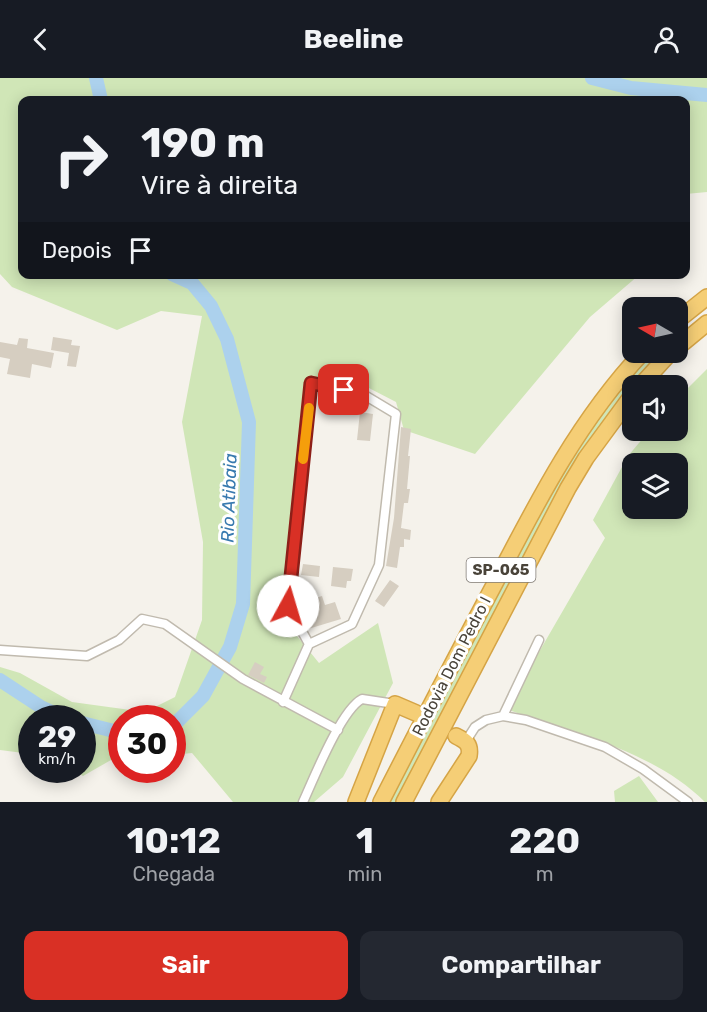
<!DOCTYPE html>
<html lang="pt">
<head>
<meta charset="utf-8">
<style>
  :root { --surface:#171b24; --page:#242831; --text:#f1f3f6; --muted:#9ea1a6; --accent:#d93025 }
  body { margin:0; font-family:Rubik,sans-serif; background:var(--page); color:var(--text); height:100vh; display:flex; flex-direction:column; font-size:22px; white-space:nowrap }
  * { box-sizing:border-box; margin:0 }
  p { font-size:20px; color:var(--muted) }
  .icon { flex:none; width:33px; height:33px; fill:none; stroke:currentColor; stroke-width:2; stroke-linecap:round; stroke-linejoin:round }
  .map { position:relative; height:724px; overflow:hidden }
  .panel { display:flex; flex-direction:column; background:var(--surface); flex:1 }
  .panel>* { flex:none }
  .guide { position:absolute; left:18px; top:18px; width:672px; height:183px; border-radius:12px; box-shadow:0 3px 15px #0003; background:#171b24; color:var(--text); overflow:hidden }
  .needle { width:39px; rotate:279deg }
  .buttons { position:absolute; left:622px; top:219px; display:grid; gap:12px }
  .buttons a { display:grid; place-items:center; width:66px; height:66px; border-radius:12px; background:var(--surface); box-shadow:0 3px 15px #0003; font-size:30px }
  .speed { position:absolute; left:18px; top:627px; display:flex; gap:12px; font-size:30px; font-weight:700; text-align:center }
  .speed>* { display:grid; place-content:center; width:78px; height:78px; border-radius:50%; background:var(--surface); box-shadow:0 3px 15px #0003; line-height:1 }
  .speed small { font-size:15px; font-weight:400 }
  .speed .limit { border:9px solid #d22; background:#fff; color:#111 }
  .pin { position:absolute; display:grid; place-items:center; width:51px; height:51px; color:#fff; margin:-26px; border-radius:12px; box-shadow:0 3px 9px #0006 }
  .me { position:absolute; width:66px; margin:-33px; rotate:6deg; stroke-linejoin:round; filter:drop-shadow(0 0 4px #0008) }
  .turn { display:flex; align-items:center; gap:21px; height:126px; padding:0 24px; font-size:27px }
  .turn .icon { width:78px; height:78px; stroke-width:2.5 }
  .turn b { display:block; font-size:42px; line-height:51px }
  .then { display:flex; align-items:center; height:57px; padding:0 24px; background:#0003; gap:12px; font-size:22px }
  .eta { display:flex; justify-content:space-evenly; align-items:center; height:102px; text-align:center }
  .eta b { font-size:36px; font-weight:700; line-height:42px }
  .primary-button { display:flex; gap:12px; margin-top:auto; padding:12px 24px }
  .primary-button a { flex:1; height:69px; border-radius:12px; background:var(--accent); color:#fff; font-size:24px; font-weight:700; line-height:69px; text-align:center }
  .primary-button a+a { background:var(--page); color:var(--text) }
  header { display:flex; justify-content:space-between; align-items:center; height:78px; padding:0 24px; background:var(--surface); font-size:27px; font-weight:700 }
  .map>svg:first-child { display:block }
</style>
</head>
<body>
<header><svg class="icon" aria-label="back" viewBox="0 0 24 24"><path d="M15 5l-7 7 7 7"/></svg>Beeline<svg class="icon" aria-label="person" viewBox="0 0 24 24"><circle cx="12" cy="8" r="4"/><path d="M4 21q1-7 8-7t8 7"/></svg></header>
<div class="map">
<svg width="707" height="724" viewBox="0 0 707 724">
  <rect width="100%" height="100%" fill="#f5f2eb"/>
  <path fill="#d0e6b7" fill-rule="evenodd" d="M0,0H707V114L686,116V22H22V196L639,197L590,239L475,376L404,352L396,324L365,308L308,300L284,542L319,585L378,545L393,605L343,699L314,724H233L192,675L173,677L172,640H122L121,681L111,682L83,698L74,692H82V640H32L31,676L0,672V589L20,595L72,624L145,634L175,619L202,542L203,464L182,344L202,238L161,233L117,252L12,209L0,196Z
    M649,275H664L605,342L398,724H386L580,359Z
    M707,291V724H705C654,673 573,655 506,631L605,460L593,442L628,378L649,353L678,352V320ZM633,386H678V430H633Z
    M639,698L658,724H615L614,713Z"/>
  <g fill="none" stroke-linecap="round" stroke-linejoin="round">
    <path stroke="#acd1ed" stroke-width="2" d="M614,6L619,0"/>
    <path stroke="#acd1ed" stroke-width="14" d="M96,0L101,22
      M592,0L631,10L707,17
      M172,196L192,205L211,228L227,261L249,344L243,526L230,569L203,618L172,649
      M0,602L41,629L65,640
      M82,645L122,655"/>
  </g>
  <path fill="#d6cec1" d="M53,259L72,262L71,267L80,268L76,289L67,288L69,275L51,272Z
    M19,260L28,261L27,270L54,275L51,290L32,286L30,300L7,296L10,281L0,279V264L17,267Z
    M360,334L373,336L370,363L357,362Z
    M401,349L411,351L408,378H410L407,411H410L408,425H404L401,450L411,452L410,462L404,461V469H400L397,490L386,488L394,440Z
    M303,486L320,488L319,499L301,497Z
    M333,489L353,491L351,503H347L346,510L331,508Z
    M390,502L399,508L384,529L375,523Z
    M322,518L325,527L335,524L341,541L308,551L299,525Z
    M255,584L264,589L260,596L267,599L264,605L248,597Z"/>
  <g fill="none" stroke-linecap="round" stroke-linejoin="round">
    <defs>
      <path id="minor" d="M0,572L87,578L119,562L142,541L165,546L243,601L338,652
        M283,624L309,566L352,546L379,487L396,336L361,315L311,305L288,528L309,566
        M503,638L539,562
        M466,663L475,649L486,642L503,638L526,642L605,669L643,691L688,724
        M303,724C314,700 341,632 362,621L395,626"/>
      <path id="motorway" d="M678,242L707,219
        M678,269L707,245
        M640,308L671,274
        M356,724L395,626L416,635
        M381,724C418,652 455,580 493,509C536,426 578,343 643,274
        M404,724L568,410L586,380L633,316
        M439,724L469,678C471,666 466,663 456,658"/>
    </defs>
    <use href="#minor" stroke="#c0baae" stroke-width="11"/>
    <use href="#motorway" stroke="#d5a446" stroke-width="18"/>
    <use href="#minor" stroke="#fff" stroke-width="8"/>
    <use href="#motorway" stroke="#f5ce76" stroke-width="15"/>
  </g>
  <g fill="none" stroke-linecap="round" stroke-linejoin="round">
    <defs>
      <path id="route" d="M288,528L311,305L344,312"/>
    </defs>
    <use href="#route" stroke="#8d1f18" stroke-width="15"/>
    <use href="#route" stroke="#d93025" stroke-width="10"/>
    <path stroke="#f59e0b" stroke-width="10" d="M303,381L309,330"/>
  </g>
  <g text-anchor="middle" stroke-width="6" stroke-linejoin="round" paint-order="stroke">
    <rect fill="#fff" stroke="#807b74" stroke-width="1.5" x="466.5" y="480" width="69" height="24" rx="4.5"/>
    <g font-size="15" font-weight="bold" fill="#494339">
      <text x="501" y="497">SP-065</text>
    </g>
    <g font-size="16" fill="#494339" stroke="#fff">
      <text transform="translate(451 588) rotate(-63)" y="6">Rodovia Dom Pedro I</text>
    </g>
    <g font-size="18" font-style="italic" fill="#387aaf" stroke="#fff">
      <text transform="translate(229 420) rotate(-88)" y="6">Rio Atibaia</text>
    </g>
  </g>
</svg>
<div class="buttons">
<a><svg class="needle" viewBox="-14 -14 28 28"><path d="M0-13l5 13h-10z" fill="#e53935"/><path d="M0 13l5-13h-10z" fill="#9ea1a6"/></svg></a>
<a><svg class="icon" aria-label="sound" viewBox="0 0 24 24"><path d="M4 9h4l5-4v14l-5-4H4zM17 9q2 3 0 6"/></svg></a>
<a><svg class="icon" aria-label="layers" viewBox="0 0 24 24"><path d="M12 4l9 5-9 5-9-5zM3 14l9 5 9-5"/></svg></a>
</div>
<div class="speed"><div>29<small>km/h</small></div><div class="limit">30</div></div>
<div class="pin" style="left:344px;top:312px;background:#d93025"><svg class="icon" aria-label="arrive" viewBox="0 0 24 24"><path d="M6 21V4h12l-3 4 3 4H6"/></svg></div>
<svg class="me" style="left:288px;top:528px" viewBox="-20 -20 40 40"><circle r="19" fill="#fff"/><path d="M0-13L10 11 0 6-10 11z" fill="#d93025"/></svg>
<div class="guide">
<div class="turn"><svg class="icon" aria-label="right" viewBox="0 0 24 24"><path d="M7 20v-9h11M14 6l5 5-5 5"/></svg><div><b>190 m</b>Vire à direita</div></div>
<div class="then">Depois<svg class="icon" aria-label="arrive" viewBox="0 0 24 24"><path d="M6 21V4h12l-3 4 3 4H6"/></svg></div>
</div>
</div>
<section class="panel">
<div class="eta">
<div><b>10:12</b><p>Chegada</p></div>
<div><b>1</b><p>min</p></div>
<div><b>220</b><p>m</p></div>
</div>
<div class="primary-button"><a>Sair</a><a>Compartilhar</a></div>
</section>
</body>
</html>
